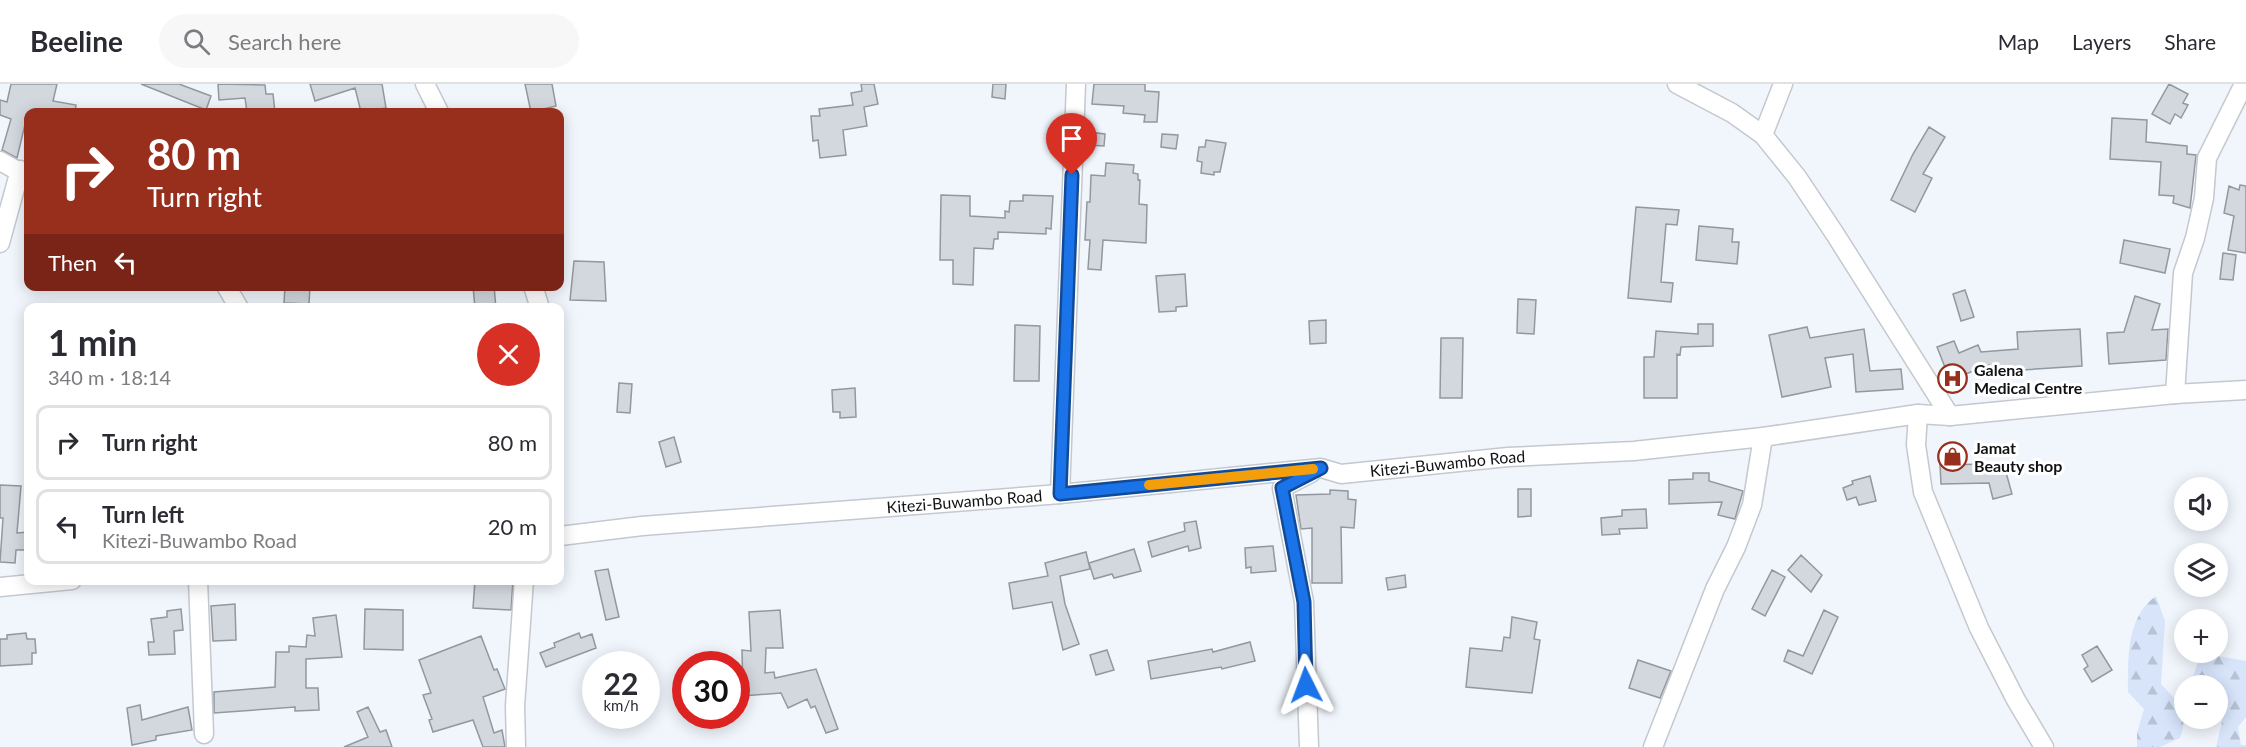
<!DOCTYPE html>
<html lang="en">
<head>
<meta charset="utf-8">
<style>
  :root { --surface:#fff; --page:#f7f7f7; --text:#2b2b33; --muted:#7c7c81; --line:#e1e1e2 }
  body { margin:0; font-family:Lato,sans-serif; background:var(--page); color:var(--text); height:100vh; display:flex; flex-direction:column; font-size:22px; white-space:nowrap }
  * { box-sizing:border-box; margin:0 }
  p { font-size:20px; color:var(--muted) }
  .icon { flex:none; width:33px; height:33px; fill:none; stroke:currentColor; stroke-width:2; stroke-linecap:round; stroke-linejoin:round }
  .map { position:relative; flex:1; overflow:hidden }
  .panel { position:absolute; left:24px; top:219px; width:540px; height:282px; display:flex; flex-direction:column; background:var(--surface); border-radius:12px; box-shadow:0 3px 15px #0003 }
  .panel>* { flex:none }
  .top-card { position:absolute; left:24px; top:24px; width:540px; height:183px; border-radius:12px; box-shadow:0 3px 15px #0003; background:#982e1c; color:#fff; overflow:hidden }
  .fabs { position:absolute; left:2174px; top:393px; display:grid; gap:12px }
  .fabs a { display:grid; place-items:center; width:54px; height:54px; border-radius:50%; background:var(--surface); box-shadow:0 3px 15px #0003; font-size:30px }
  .speed { position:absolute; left:582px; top:567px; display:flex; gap:12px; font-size:30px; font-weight:700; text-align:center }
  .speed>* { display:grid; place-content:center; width:78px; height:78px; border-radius:50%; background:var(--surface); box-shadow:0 3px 15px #0003; line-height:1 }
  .speed small { font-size:15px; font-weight:400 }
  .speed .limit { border:9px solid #d22; background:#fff; color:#111 }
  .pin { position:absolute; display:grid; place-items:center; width:51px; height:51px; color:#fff; margin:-62px -26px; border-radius:50% 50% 50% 0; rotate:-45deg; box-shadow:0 0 6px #0007 }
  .pin .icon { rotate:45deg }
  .me { position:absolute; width:66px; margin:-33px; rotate:357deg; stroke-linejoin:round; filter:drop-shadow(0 0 4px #0008) }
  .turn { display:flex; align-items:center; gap:21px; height:126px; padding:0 24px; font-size:27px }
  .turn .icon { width:78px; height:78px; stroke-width:2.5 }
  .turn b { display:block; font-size:42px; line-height:51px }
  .then { display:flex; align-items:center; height:57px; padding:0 24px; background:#0003; gap:12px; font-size:22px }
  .round { display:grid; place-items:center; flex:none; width:63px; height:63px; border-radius:32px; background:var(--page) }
  .head { display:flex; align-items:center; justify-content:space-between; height:102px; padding:0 24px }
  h1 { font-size:36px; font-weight:700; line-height:45px }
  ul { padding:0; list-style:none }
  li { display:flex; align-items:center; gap:18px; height:75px; margin:0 12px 9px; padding:0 12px; border:3px solid var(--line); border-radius:12px }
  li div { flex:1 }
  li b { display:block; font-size:22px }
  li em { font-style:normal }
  header { display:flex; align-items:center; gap:36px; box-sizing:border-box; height:84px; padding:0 30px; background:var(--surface); border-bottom:2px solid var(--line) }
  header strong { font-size:28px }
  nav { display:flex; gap:33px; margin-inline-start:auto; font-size:21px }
  .search { width:420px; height:54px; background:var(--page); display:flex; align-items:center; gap:15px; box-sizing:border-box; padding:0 21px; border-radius:33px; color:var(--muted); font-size:22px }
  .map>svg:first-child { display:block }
</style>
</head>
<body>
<header>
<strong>Beeline</strong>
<div class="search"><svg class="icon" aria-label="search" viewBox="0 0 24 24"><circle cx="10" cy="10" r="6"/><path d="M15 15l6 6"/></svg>Search here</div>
<nav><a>Map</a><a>Layers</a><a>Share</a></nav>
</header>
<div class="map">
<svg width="2246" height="663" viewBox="0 0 2246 663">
  <defs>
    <pattern id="forest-firs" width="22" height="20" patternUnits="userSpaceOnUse" patternTransform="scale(1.5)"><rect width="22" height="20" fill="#d7e4fa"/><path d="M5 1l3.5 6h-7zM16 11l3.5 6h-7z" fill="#b7c3d5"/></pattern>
  </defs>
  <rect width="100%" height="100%" fill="#f1f6fd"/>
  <path fill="url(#forest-firs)" d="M2156,512L2165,537L2161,600C2179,620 2190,627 2180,654L2160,663H2137V649L2144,625L2128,608C2128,575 2126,533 2156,512Z
    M2201,569L2246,577V633L2238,643L2241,661H2246V663H2216L2226,620L2217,622V602L2190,601Z"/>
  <path fill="#d3d8df" stroke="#93979e" stroke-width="1.5" d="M11,0H57L53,17L76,21L75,28H28L17,74L2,66L11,35L0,31V16L7,18Z
    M141,0H179L211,12L206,26Z
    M218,0L265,1L266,10H273L275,28H247L245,14L219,16Z
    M310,0H382L386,24L361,28L355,4L315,17Z
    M525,0H552L556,22L531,28Z
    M861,0H874L878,20L864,23L867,42L843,46L846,71L820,74L818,56L813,57L811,32H820L819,25L853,21L851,9L862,7Z
    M993,0H1006L1005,15L992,13Z
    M1094,0H1145V7L1159,8L1157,38H1144L1145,31L1123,29L1124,22L1092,20Z
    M2169,0L2188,10L2183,19L2188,21L2181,34L2175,30L2170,40L2152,30Z
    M2112,34L2147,36L2146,58L2187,62V70L2196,71L2190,124L2173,119L2174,112L2159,111L2161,78L2110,75Z
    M1929,43L1945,53L1923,90L1932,94L1915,128L1891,116L1913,70Z
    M1089,48L1105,50L1104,62L1088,61Z
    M1162,50L1178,51L1176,65L1161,63Z
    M1206,56L1226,59L1220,88H1214V91L1201,89L1202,78L1197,77L1199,63H1205Z
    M1106,79L1134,81L1133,89L1138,90V96H1140L1139,120L1147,121L1146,159L1103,156L1101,186L1088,185L1090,156H1085L1087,118H1090L1091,91L1105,92Z
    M2240,101L2246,102V169L2228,166L2234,132L2224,129L2229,102L2239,106Z
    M941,111L970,112V132L1005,134V127L1009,128L1010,117H1023V111L1053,112L1051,145L1046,144V150L998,148V155H994L993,165L974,164L973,201L953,200V176H940Z
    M1636,123L1679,126L1677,141L1666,140L1661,198L1673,199L1671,218L1628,214Z
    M1699,142L1733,145L1732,158H1739L1737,180L1696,176Z
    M2124,156L2170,165L2165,189L2120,179Z
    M2223,169L2236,171L2233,196L2220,195Z
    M574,177L604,178L606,217L570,216Z
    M1185,190L1187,222L1176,223V227L1159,228L1156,192Z
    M285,202H310L309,220L284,219Z
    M473,202H494L496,224H475Z
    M1965,206L1974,233L1961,237L1953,210Z
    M2135,212L2160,220L2152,246L2168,245L2166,276L2109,280L2107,249L2124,248Z
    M1518,215L1536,216L1534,250L1517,249Z
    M1326,236V259L1310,260L1309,237Z
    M1698,240H1713V262L1681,263L1680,271L1677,270V314H1644V273H1654L1656,247L1698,250Z
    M1015,241L1040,242L1039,297H1014Z
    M1807,243L1810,254L1864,245L1870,287L1901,285L1903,305L1856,308L1853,270L1825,274L1831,303L1782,313L1769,251Z
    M2080,245L2082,282L1990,288L1989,281L1950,296L1937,263L1954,257L1959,269L1978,261L1981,268L2018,265L2017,248Z
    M1441,254H1463L1462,314H1440Z
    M619,299L632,300L630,329L617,328Z
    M855,304L856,333L840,334V328H833L832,306Z
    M674,353L681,378L666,383L659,358Z
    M1985,380L2004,381L2012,410L1993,415L1989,399L1941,400L1940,381Z
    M1693,389H1709V397L1743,407L1735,435L1718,431L1722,418L1669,420V396L1693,395Z
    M1870,392L1876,417L1859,421L1856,413L1847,416L1843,404L1853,400L1852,397Z
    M0,401L21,402L17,449L28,448V466H16L15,479L0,478L3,434H0Z
    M1518,405H1531V432L1518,433Z
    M1330,406L1348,407V415L1356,416L1354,444L1341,443L1342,499H1312V444L1301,445L1296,411L1330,410Z
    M1646,425L1647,444L1619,445L1620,450L1602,451L1601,434L1622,432V426Z
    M1196,437L1201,464L1189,467L1188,462L1152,473L1148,458L1185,447L1184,439Z
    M1273,462L1276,487L1251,489V483L1246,484L1245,464Z
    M1134,465L1141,487L1114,494L1112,490L1094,495L1089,479Z
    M1086,468L1090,485L1060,492L1065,520L1079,560L1063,566L1052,518L1013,525L1009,499L1048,492L1045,479Z
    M1801,471L1822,491L1811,508L1788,486Z
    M608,485L619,533L606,536L595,487Z
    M1772,486L1785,493L1765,532L1752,525Z
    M1405,491L1406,503L1388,506L1386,494Z
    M475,496H513L511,526L473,524Z
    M235,520L236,556L213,557L211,522Z
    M181,525L183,546L174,547L175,570L149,571L148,558H154L151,535L167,533V527Z
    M365,525L403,526V566L364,565Z
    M780,526L783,564H766L765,589L774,588L775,594L816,585L838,645L826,649L815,622L811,624L807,615L788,624L781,609L743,612L742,566L751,567L749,528Z
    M1824,526L1838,533L1812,590L1784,577L1788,566L1803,572Z
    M336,531L342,573L306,575V604H318L319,626L295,627V623L214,629V608L275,603L276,568H289V562L306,563L307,551L315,552L313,534Z
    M1512,533L1537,538L1534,555L1540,556L1532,609L1466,603L1470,564L1502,567L1504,553L1510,554Z
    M26,549L27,555H35L36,569H32V580L0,582V555H7V551Z
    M579,549L581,554L592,550L596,564L546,583L540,569L555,563L554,559Z
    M481,552L494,586L497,585L505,605L483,613L494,649L502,646L505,663H483L473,636L433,648L429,636L432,635L423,611L431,609L419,576Z
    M1250,558L1255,577L1222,585L1221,583L1151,595L1148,577L1212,565L1213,568Z
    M2097,562L2112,586L2092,598L2084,585L2088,582L2082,571Z
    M1107,566L1114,586L1096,591L1090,571Z
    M1638,576L1671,587L1660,614L1629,604Z
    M140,621L142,636L188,623L192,646L156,652V656L132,661L127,624Z
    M368,623L380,648L386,646L392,663H344L368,653L357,628Z"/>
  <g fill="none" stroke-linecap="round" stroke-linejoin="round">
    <defs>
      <g id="minor">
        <path d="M425,0L439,28"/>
        <path d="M1677,0L1732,29L1763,51L1797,93L1835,150L1950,332"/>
        <path d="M1763,51L1783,0"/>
        <path d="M0,77L27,92"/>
        <path d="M0,159L20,86"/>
        <path d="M226,202L239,224"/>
        <path d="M533,202L540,224"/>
        <path d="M2175,310L2183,189L2195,154L2204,114L2207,74L2244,0"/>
        <path d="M1918,330L1916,361L1923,408L1979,544L2016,616L2044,663"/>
        <path d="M1060,410L1076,0"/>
        <path id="s1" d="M560,452L642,442L1060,410L1321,384L1341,390L1508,373L1634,367L1763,353L1918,330L1950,332L2175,310L2246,306"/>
        <path d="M198,496L204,650"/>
        <path d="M0,503L72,496"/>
        <path d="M516,663L515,622L524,496"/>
        <path d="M1309,663L1304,518L1282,404L1311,389"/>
        <path d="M1653,663L1715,505L1736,463L1752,421L1763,353"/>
      </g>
    </defs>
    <use href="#minor" stroke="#c4c8cf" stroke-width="21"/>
    <use href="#minor" stroke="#fff" stroke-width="18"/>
  </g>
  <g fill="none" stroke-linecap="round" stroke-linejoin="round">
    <defs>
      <path id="route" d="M1072,91L1060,410L1321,384L1282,404L1304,518L1306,601"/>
    </defs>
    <use href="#route" stroke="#114b97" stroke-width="15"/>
    <use href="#route" stroke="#1a73e8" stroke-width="10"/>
    <path stroke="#f59e0b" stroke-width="10" d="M1149,401L1313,385"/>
  </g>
  <defs>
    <symbol id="hospital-ring" viewBox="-11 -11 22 22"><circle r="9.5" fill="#fff" stroke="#982e1c" stroke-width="1.5"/><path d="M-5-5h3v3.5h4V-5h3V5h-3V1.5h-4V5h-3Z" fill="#982e1c"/></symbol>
    <symbol id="shop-ring" viewBox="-11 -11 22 22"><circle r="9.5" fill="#fff" stroke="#982e1c" stroke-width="1.5"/><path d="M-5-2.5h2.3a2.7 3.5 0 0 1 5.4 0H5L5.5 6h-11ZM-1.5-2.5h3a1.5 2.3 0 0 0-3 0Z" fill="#982e1c"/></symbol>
  </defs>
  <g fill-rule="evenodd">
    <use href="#hospital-ring" x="1936" y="278" width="33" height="33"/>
    <use href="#shop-ring" x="1936" y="356" width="33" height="33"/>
  </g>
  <g text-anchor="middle" stroke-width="6" stroke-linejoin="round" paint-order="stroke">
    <g font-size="16" font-weight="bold" fill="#0f1113" stroke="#fff" text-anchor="start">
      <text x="1974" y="292">Galena<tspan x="1974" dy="18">Medical Centre</tspan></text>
      <text x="1974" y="370">Jamat<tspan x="1974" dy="18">Beauty shop</tspan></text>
    </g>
    <g font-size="16" fill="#0f1113" stroke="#fff">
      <text dy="6" stroke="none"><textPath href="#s1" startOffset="892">Kitezi-Buwambo Road</textPath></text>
      <text dy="6" stroke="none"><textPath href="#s1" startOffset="406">Kitezi-Buwambo Road</textPath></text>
    </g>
  </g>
</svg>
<div class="fabs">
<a><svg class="icon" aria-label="sound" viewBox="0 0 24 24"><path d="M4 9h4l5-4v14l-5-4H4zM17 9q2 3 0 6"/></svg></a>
<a><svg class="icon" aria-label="layers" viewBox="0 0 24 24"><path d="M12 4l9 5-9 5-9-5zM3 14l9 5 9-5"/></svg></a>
<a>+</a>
<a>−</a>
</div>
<div class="speed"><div>22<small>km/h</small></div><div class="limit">30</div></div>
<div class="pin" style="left:1072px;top:91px;background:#d93025"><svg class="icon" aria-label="arrive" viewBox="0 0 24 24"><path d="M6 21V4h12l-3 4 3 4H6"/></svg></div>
<svg class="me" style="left:1306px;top:601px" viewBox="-20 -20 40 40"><path d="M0-17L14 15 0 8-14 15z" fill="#1a73e8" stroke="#fff" stroke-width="4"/></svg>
<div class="top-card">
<div class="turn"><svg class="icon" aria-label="right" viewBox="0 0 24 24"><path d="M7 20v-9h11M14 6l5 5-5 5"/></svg><div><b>80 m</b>Turn right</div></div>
<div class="then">Then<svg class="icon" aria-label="left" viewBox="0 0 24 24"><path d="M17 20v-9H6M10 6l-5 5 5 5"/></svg></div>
</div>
<section class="panel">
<div class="head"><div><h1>1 min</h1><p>340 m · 18:14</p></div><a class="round" style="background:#d93025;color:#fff"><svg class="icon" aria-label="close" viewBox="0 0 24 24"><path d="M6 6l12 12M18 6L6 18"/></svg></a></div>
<ul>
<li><svg class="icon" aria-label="right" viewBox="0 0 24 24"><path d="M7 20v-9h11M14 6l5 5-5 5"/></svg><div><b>Turn right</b></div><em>80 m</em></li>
<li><svg class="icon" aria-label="left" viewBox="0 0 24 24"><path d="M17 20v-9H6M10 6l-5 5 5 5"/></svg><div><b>Turn left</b><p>Kitezi-Buwambo Road</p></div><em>20 m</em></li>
</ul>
</section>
</div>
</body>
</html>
